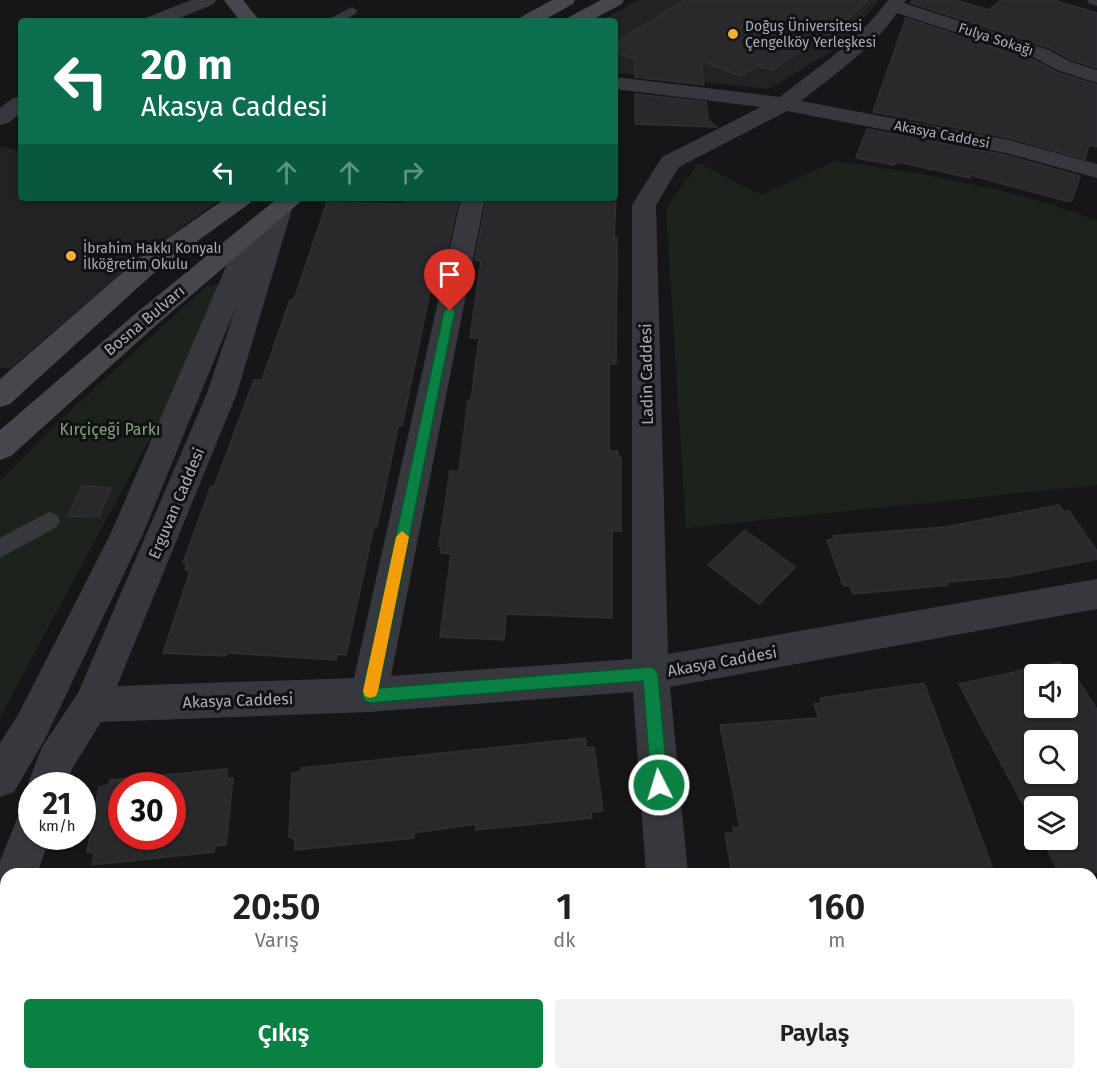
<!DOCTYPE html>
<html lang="tr">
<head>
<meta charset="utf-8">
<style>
  :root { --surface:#fff; --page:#f2f2f2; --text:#202124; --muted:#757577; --accent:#0b8043 }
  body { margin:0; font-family:"Fira Sans",sans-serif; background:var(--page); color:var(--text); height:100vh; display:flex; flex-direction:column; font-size:22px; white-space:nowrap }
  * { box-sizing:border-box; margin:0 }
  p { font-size:20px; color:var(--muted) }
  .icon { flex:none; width:33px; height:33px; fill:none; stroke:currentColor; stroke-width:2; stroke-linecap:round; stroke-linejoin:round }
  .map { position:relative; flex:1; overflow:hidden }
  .sheet { position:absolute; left:0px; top:868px; width:1098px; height:212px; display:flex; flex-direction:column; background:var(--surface); border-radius:18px 18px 0 0; box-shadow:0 2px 4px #0004 }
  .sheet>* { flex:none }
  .guide { position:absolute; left:18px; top:18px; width:600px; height:183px; border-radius:6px; box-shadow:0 2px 4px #0004; background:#0b6e4f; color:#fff; overflow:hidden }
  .buttons { position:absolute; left:1024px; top:664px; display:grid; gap:12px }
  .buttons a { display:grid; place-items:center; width:54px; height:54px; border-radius:6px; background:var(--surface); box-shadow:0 2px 4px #0004; font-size:30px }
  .speed { position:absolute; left:18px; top:772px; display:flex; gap:12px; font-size:30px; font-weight:700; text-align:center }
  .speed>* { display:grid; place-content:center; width:78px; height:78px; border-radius:50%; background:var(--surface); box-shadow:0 2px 4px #0004; line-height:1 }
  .speed small { font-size:15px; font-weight:400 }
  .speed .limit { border:9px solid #d22; background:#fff; color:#111 }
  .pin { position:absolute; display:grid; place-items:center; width:51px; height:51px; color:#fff; margin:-62px -26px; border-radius:50% 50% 50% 0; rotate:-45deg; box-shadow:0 0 6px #0007 }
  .pin .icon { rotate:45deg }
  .me { position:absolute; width:66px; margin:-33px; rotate:355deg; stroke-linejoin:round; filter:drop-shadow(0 0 4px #0008) }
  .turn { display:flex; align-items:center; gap:21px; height:126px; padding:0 24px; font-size:27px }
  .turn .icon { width:78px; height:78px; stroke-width:2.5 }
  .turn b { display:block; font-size:42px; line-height:51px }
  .lanes { display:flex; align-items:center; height:57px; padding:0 24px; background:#0003; justify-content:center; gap:30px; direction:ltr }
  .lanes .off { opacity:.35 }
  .eta { display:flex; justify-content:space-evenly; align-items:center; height:102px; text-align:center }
  .eta b { font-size:36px; font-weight:600; line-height:42px }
  .cta { display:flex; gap:12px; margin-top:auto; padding:12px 24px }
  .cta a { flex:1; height:69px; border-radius:6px; background:var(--accent); color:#fff; font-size:24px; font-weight:600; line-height:69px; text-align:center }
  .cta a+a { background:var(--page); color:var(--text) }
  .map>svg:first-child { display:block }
</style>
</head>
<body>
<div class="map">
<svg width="1097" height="1079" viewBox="0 0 1097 1079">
  <rect width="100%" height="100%" fill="#161618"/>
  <path fill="#222225" d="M638,0H879L841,46L768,89L615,73V21H599Z
    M0,146L21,151V198L221,199L132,264L10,369L0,367Z"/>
  <path fill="#1c231d" d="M834,161C923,173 1014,188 1097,221V485L686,528L666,208L699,163L762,195Z
    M217,284L223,288L209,329L0,717V481L61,419L191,300L207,286Z"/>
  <path fill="#29292c" stroke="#303034" stroke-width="1.5" fill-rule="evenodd" d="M685,0H868L829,37L817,39L773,70L758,66L740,76L701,60L704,85L635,77V59L615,52V43Z
    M912,0H955L989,10L1001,0H1053L1097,13V68L1072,60L1050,48L911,3Z
    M906,18L1034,60L1056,72L1097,85V147L1089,145L1085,159L1009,138L873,112Z
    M635,94L706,102L708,120L717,127L635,124Z
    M867,129L1005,155L1080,176L1072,201H1066L970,175V178L899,162L893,165L856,158Z
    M405,198H459L446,255L438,253L402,426H398L388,475L377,526H374L346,655L337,654L336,660L227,653L226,656L163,653L190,571L185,570L187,563H183L211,486L214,487L254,380H262L290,300H294L327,202L403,204Z
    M487,198H616L614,238H617L616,364H609V451H618V457H621V531H612V618L506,614L504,640L440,637L451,554L441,553V546H439L450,471L459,472L468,400H471L479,338H470L481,261L475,260Z
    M82,486L111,488L99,517L68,516Z
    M1059,505L1064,512L1069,511L1097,551V559L1007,577L947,582L948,585L853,594L850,586L843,585L827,540L835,539L833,536L946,527Z
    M745,530L795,567L759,604L708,565Z
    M1060,662L1065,670L1071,669L1097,710V872L1084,874H1060L1042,840H1068V807H1035V827L959,684ZM1035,675H1068V708H1035ZM1035,741H1068V774H1035Z
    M924,683L994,872L966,874H732L725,833H734L733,828L740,827L720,725L819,718L814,704L822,703L820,698Z
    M585,738L587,748L594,747L603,811L591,812L592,818L476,830V824L414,833V838L295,850V839L289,837L292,773L301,772V768Z
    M227,769V779L233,778L226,845L215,846L214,852L92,865L94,853L87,852L99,787L109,785L110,780ZM122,786H172V837H122Z"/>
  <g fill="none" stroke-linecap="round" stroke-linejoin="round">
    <path fill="#37383d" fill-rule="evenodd" d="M352,7L358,11C349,21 338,21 325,21Z
      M49,512L57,515L60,521L57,527L0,558V538Z"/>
    <path fill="#37383d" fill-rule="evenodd" d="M191,0H216L214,4L172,21H145L148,17Z
      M888,0H906L904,3L1049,50L1071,62L1097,70V83L1057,70L1035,58L897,13C872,49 835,74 801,101L1009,140L1097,164V178L1006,153L787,111L679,167L656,205L668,654L1097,579V609L670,687L688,874H646L633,692L369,712L101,722L72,769L67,786H32V796L27,786L42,747L78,693L207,393L236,307L143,534L44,741L14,792L0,797V743L18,715L111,533L237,241L241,235L250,233L259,236L271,204L280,202L289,204L292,209L237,393L117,686L354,678L461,198H485L391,676L632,659V205L662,157L761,107L615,89V77L780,97C818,67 859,40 888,0Z
      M1087,0H1097V6L1089,4Z
      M21,97V113L8,123L0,125V108L13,98Z
      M32,810V837H50L37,874H6V1074H29V1079H0V861L18,816Z
      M1097,898V942L1092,943V899Z
      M452,1074H650L648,1079H450Z
      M652,1074H700L701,1079H653Z"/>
    <path fill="#45474d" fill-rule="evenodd" d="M224,0H243L260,21H240Z
      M552,0H575L573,4L542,21H518L521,17Z
      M601,0H624L622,4L590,21H566L569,17Z
      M226,198H254L250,203L155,272L10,404L0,407V379L137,260Z
      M278,198H305L154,327L11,456L0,460V430L135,314Z"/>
  </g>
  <path fill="#0b8043" stroke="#07532c" stroke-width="1.5" d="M450,307L455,311L379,688L650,667L655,669L658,674L668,785L665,791L659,793L654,791L651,785L643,681L369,703L364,700L362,695L444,311Z"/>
  <path fill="#f59e0b" d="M402,531L409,537L378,691L376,696L370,698L365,696L363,691L396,537Z"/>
  <g fill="#f2b134" stroke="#111113" stroke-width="2">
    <circle cx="733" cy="34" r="6"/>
    <circle cx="71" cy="256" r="6"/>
  </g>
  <g text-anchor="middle" stroke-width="6" stroke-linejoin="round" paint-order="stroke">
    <g font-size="14" fill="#a8adb8" stroke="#111113" text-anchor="start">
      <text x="745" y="31">Doğuş Üniversitesi<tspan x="745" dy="16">Çengelköy Yerleşkesi</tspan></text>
      <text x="83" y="253">İbrahim Hakkı Konyalı<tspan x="83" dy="16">İlköğretim Okulu</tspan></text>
    </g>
    <g font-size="14" fill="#a8adb8" stroke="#111113">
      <text transform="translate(996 39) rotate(18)" y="5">Fulya Sokağı</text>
      <text transform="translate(942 134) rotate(11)" y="5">Akasya Caddesi</text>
    </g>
    <g font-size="16" fill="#a8adb8" stroke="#111113">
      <text transform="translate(144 320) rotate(-40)" y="6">Bosna Bulvarı</text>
      <text transform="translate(646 374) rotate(-91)" y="6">Ladin Caddesi</text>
      <text transform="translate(176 503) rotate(-67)" y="6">Erguvan Caddesi</text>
      <text transform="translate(722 661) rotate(-10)" y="6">Akasya Caddesi</text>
      <text transform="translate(238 700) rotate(-2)" y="6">Akasya Caddesi</text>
    </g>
    <g font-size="16" fill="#7fa381" stroke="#111113">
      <text x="110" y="435">Kırçiçeği Parkı</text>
    </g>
  </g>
</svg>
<div class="buttons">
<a><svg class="icon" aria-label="sound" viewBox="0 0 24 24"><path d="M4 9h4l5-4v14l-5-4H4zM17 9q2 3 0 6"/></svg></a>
<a><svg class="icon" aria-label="search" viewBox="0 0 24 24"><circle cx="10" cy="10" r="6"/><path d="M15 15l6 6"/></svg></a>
<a><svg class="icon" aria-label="layers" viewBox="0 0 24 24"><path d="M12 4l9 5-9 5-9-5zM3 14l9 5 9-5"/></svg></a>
</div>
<div class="speed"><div>21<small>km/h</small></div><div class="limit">30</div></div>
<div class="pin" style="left:450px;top:311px;background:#d93025"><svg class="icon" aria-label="arrive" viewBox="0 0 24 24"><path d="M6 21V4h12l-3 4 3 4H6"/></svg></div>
<svg class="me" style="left:659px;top:785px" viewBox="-20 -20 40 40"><circle r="17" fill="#0b8043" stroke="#fff" stroke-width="3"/><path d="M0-11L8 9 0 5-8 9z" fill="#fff"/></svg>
<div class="guide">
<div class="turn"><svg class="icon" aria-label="left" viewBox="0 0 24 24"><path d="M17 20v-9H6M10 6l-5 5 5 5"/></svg><div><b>20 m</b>Akasya Caddesi</div></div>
<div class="lanes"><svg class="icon" aria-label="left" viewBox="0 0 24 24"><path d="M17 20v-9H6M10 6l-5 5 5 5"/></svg><svg class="icon off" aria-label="ahead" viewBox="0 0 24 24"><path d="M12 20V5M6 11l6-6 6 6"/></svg><svg class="icon off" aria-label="ahead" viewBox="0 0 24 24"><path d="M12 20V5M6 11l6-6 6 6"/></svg><svg class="icon off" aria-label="right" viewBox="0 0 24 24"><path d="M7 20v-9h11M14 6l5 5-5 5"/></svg></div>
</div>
<section class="sheet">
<div class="eta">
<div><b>20:50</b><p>Varış</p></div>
<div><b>1</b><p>dk</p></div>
<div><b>160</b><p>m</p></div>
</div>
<div class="cta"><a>Çıkış</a><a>Paylaş</a></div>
</section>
</div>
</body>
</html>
